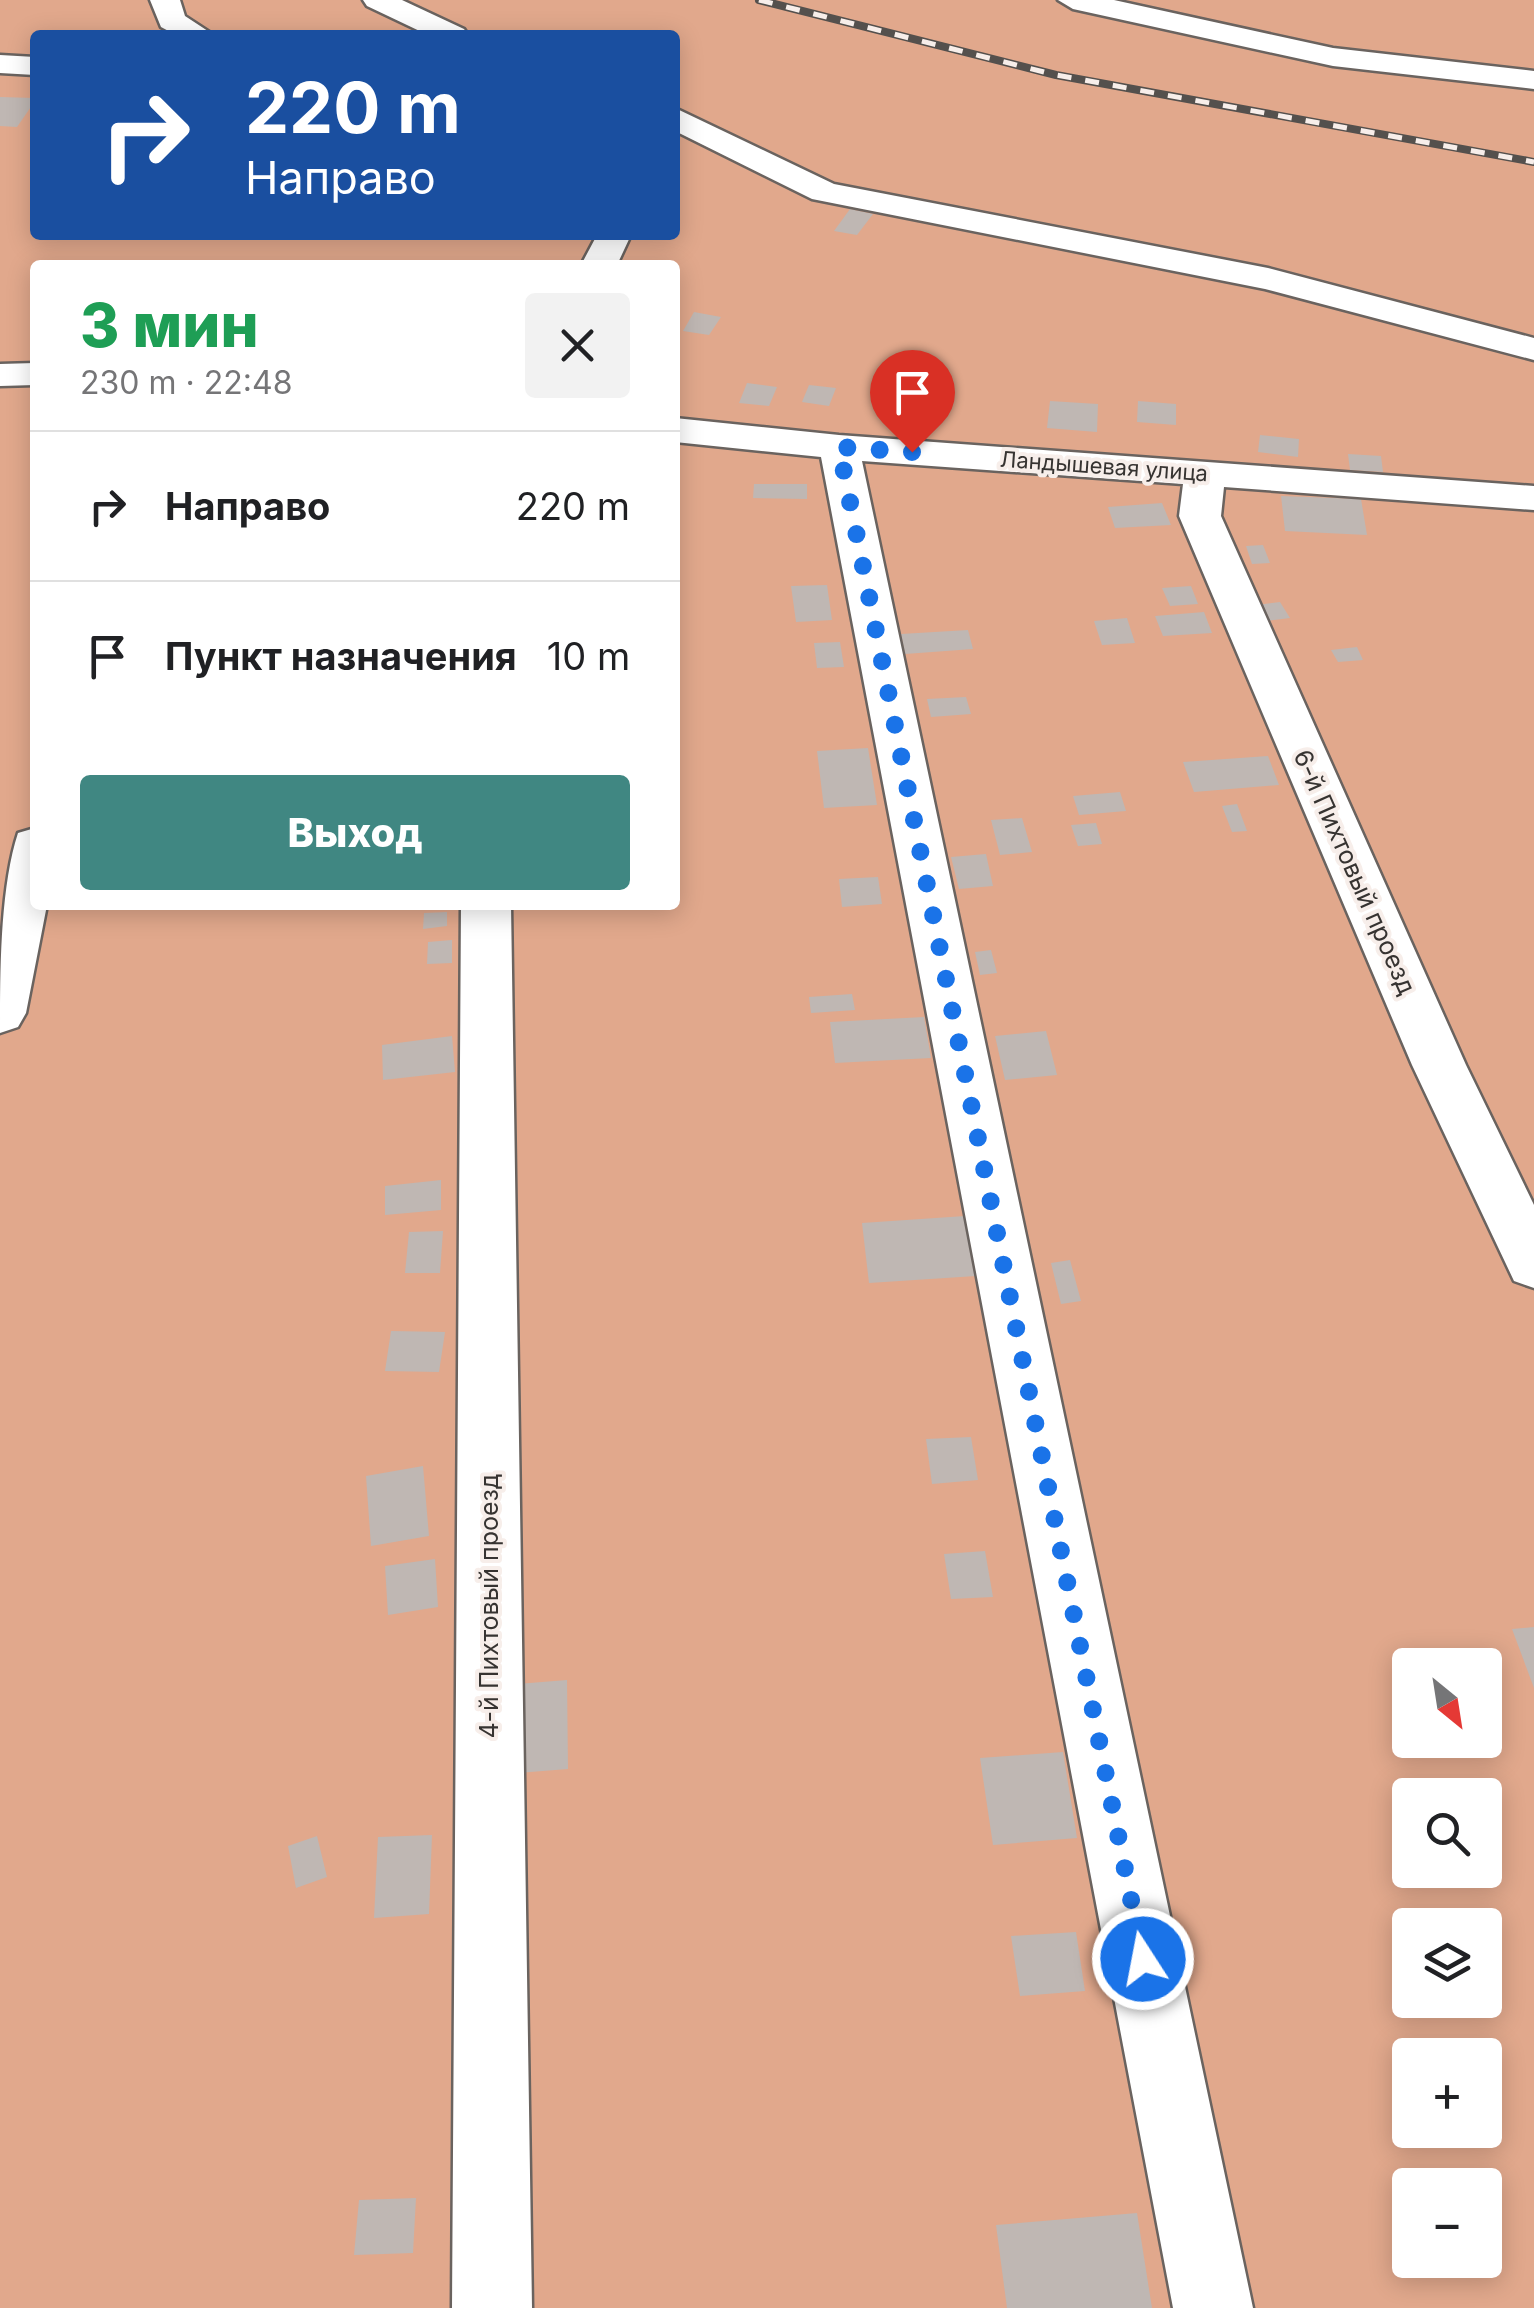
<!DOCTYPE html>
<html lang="ru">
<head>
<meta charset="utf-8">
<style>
  :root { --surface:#fff; --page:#f2f2f2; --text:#202124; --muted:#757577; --line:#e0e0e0; --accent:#408782 }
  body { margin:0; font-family:Inter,sans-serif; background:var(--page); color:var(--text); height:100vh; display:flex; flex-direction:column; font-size:38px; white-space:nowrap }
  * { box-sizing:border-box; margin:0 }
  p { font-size:32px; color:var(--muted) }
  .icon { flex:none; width:55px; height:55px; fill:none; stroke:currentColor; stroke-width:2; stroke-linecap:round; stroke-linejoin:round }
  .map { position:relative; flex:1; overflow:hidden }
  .details { position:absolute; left:30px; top:260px; width:650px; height:650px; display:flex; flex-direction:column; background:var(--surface); border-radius:10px; box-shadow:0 5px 25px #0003 }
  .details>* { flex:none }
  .hud { position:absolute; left:30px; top:30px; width:650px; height:210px; border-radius:10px; box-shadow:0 5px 25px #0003; background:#1a4fa0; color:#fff; overflow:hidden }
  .needle { width:65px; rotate:150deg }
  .controls { position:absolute; left:1392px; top:1648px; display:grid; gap:20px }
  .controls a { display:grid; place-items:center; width:110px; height:110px; border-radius:10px; background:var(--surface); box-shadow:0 5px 25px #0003; font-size:50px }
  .pin { position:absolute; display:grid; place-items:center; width:85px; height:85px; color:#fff; margin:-102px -42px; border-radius:50% 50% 50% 0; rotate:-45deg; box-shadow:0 0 10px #0007 }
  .pin .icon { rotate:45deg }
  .me { position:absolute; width:110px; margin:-55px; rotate:349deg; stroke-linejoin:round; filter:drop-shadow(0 0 8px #0008) }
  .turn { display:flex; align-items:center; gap:35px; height:210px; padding:0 50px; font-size:45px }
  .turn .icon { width:130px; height:130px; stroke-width:2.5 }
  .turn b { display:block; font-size:70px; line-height:85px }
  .round { display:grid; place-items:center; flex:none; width:105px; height:105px; border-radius:10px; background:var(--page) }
  .head { display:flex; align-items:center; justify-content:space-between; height:170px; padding:0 50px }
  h1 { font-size:60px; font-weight:800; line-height:75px; color:#1e9e55 }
  .primary-button { display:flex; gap:20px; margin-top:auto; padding:20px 50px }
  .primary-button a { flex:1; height:115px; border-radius:10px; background:var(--accent); color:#fff; font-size:40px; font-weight:800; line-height:115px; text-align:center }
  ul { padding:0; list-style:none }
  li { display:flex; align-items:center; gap:30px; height:150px; padding:0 50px; border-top:2px solid var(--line) }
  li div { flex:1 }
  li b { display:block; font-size:38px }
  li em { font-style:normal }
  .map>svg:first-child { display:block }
</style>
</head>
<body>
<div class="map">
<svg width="1534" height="2308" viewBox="0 0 1534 2308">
  <rect width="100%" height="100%" fill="#e9e1dd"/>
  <path fill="#e1a88c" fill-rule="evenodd" d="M0,0H1534V2308H0ZM35,35H675V235H35ZM35,265H675V905H35ZM1410,1665H1485V1740H1410ZM1410,1795H1485V1870H1410ZM1410,1925H1485V2000H1410ZM1410,2055H1485V2130H1410ZM1410,2185H1485V2260H1410Z"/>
  <path fill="#bfb7b3" d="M0,97L35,98V101L17,127L0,126Z
    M850,209L873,214L857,235L834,231Z
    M694,312L721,317L709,335L683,331Z
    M747,383L777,387L769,406L739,403Z
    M809,385L836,388L829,406L802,402Z
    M877,393L914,399L909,411L872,404Z
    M1050,401L1098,404L1097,432L1047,428Z
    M1138,401L1176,404V425L1137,422Z
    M1260,435L1299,439L1298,457L1258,452Z
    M1348,454L1381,456L1383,472L1350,470Z
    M754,484H807V499L753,498Z
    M1281,496L1361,499L1367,535L1285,531Z
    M1162,503L1171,525L1115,528L1108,507Z
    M1263,545L1270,563L1252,564L1246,546Z
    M827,585L832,620L796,622L791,586Z
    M1191,586L1198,604L1170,606L1162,588Z
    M1280,602L1290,618L1251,623L1242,607Z
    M1204,612L1212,633L1163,636L1155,616Z
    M1127,618L1135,643L1102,645L1094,621Z
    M968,630L973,649L905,654L901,634Z
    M840,642L844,667L817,668L814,643Z
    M1357,647L1363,660L1338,662L1331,650Z
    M966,697L971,714L931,717L927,699Z
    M868,748L877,805L824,808L817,751Z
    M1268,756L1279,785L1194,792L1183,762Z
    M1120,792L1126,811L1079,815L1073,796Z
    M1237,804L1247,831L1232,832L1222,806Z
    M1022,818L1032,852L1000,855L991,820Z
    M1096,823L1102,844L1078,846L1071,825Z
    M986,854L993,886L959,889L951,857Z
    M878,877L882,904L842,907L839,879Z
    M447,912V926L423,929L424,913Z
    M452,940V963L427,964L428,942Z
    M991,950L997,973L980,975L975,952Z
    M852,994L855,1010L811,1013L809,997Z
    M924,1017L931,1058L835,1063L830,1022Z
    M1046,1031L1057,1075L1005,1080L995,1036Z
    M452,1036L455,1072L383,1080L382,1045Z
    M441,1180V1210L385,1215V1186Z
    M965,1216L976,1276L869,1283L862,1223Z
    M443,1231L440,1273H405L409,1232Z
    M1070,1260L1081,1301L1061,1304L1051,1263Z
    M391,1331L445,1332L439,1372L385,1371Z
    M971,1437L978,1480L932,1484L926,1439Z
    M423,1466L429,1536L371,1546L366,1476Z
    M985,1551L993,1597L951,1599L944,1554Z
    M435,1559L438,1607L388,1615L385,1566Z
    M1534,1627V1688L1512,1629Z
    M567,1680L568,1769L505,1774V1685Z
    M1063,1752L1077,1838L993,1845L980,1758Z
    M432,1835L429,1914L374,1918L378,1837Z
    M317,1836L327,1877L296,1888L288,1846Z
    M1076,1932L1085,1991L1020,1996L1011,1936Z
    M416,2198L413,2253L354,2255L359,2200Z
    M1137,2213L1152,2308H1007L996,2225Z"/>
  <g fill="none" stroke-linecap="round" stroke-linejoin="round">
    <defs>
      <path id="minor" d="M150,0H180L185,16L214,35H176L161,27Z
        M363,0H402L464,29L468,35H428L367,6Z
        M1058,0H1114L1333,48L1534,71V89L1333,66L1073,9Z
        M0,55L35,57V75L0,73Z
        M675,108L834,184L1268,268L1534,338V360L1265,289L812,199L675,131Z
        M597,235H631L617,265H581Z
        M35,363V385L0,386V364Z
        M675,418L839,435L1534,486V510L1224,487L1221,516L1466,1065L1534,1205V1288L1514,1281L1412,1065L1179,516L1183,484L862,461L1253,2308H1173L821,457L675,442Z
        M35,828V905H47L26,1013L18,1027L0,1033C0,972 0,888 18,833Z
        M461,905H511L532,2308H452Z"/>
    </defs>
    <use href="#minor" stroke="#6a635f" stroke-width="5"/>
    <use href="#minor" fill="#fff" fill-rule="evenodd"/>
    <defs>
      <path id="rail" d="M759,0L1056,75L1534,162"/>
    </defs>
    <use href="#rail" stroke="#54504d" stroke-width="8"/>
    <use href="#rail" stroke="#f7eeea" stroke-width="5" stroke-dasharray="14" stroke-linecap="butt"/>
  </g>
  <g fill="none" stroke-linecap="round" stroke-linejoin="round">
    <path stroke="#1a73e8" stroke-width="18" stroke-dasharray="0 32.4" d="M912,452L839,447L1143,1959"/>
  </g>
  <g text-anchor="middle" stroke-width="8" stroke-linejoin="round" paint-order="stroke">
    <g font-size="22" fill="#363331" stroke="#f7eeea">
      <text transform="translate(1104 466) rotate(4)" y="8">Ландышевая улица</text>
    </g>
    <g font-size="25" fill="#363331" stroke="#f7eeea">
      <text transform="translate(1355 872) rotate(66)" y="9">6-й Пихтовый проезд</text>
      <text transform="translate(489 1606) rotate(-90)" y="9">4-й Пихтовый проезд</text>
    </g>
  </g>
</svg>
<div class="controls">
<a><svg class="needle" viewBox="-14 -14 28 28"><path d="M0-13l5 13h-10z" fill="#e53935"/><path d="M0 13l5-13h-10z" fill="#757577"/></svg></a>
<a><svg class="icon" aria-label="search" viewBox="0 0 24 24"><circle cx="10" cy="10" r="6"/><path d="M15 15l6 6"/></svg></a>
<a><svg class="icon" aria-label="layers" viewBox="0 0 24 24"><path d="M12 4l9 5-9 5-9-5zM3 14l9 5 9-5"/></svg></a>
<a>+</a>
<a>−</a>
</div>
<div class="pin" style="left:912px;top:452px;background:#d93025"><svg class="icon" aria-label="arrive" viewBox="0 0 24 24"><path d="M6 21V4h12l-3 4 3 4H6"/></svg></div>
<svg class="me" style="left:1143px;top:1959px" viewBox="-20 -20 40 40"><circle r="17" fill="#1a73e8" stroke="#fff" stroke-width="3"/><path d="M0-11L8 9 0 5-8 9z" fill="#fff"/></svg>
<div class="hud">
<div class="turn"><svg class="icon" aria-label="right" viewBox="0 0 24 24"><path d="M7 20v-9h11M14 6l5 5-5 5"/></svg><div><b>220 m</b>Направо</div></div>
</div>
<section class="details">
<div class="head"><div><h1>3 мин</h1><p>230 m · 22:48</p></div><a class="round"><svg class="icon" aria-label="close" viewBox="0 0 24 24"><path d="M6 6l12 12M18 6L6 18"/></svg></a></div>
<ul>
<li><svg class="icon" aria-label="right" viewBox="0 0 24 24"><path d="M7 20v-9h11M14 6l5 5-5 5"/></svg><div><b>Направо</b></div><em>220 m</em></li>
<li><svg class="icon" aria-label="arrive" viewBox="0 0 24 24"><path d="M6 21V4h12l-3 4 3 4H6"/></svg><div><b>Пункт назначения</b></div><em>10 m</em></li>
</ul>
<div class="primary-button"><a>Выход</a></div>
</section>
</div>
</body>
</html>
